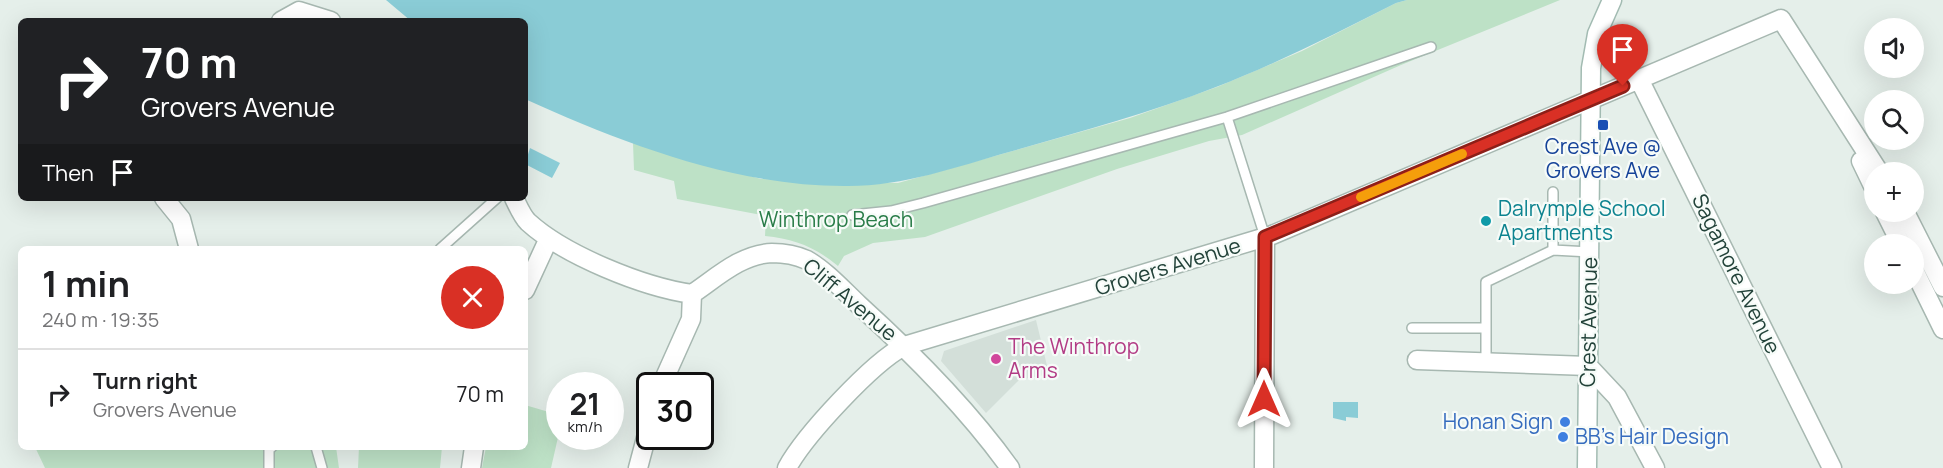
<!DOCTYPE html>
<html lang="en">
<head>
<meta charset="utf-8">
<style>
  :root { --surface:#fff; --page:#f2f2f2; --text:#202124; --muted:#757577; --line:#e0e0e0 }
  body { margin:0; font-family:Manrope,sans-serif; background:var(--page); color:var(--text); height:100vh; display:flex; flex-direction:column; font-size:22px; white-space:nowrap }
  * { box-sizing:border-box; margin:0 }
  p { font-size:20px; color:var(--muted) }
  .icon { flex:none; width:33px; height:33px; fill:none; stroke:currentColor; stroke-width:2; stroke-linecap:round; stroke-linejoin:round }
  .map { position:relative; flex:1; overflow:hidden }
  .side { position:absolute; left:18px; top:246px; width:510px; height:204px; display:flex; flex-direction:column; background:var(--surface); border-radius:9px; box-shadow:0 6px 24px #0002 }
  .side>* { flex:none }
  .hud { position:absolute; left:18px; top:18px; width:510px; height:183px; border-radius:9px; box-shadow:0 6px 24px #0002; background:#202124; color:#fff; overflow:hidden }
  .buttons { position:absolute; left:1864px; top:18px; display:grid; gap:12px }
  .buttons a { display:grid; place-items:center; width:60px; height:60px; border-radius:50%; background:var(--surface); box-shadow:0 6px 24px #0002; font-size:30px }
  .speed { position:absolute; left:546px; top:372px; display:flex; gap:12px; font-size:30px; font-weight:700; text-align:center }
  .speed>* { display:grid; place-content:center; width:78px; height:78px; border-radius:50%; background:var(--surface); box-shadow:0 6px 24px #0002; line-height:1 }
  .speed small { font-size:15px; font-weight:400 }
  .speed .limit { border:3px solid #111; border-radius:9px; background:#fff; color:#111 }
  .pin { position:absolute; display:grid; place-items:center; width:51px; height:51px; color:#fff; margin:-62px -26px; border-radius:50% 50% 50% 0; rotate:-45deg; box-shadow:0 0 6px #0007 }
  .pin .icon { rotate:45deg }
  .me { position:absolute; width:66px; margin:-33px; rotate:0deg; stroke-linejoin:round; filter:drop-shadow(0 0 4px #0008) }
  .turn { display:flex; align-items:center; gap:21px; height:126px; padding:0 24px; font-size:27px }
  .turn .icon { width:78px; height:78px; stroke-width:2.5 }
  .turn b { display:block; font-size:42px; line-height:51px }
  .then { display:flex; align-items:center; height:57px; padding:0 24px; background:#0003; gap:12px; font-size:22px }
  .round { display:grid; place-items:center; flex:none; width:63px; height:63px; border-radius:32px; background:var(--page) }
  .summary { display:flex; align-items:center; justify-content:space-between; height:102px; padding:0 24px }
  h1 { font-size:36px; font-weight:700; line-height:45px }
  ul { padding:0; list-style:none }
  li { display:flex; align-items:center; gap:18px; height:90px; padding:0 24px; border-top:2px solid var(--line) }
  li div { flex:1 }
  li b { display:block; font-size:22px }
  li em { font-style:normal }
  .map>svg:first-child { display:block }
</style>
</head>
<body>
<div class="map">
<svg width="1943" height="468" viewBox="0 0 1943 468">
  <rect width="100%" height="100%" fill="#e5efea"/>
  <path fill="#d3dfd9" d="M1036,320L1049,374L1019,380L986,413L941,361L944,351Z"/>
  <path fill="#bde1c6" d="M1407,0H1560L1401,65L1242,135L1209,141L1117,169L925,237L873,243L844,256L838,266C815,247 795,239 765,236L766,216L677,199L674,181L634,170L633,143L761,179L898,183L1130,118L1217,87L1302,51L1396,3Z
    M525,405L559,415V433L551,468H482L486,447H525Z
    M35,447H336L339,468H45Z
    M359,447H442L440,468H358Z"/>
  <path fill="#8accd6" d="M386,0H1407L1396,3C1337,33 1278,63 1216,87C1149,113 1079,132 1009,152C956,167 904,186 848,186C737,187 624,144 525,99V21H411Z
    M530,148L560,163L552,178L525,164Z
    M1333,402H1358V418L1346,417V421L1333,418Z"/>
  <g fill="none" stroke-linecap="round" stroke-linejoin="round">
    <defs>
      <path id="service" d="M1227,117L1265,237
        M1553,192V250L1590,252
        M852,215L891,211L923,203L1227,117L1431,47
        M440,249L497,198
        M1412,328H1485
        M1486,362V282L1553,250
        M316,447L322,468
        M269,468V449L272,447"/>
      <path id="minor" d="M281,21L299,11L331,21
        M1639,79L1832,468
        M1861,161L1875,190
        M164,198L181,219L189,249
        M514,198C518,206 522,216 528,222C564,255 643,287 692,294C716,278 741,254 772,253C783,253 796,255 807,260C826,271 843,290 859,305C913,354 967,408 1010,468
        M1885,212L1901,244
        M1905,212L1943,287
        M1914,270L1943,329
        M525,290L549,238
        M1417,360L1588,366L1617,397L1655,468
        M661,386L691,319L692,294
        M471,468L474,447
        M638,468L650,423
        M787,468C805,435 872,363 904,346L1272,235L1781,19L1879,172
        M1264,468L1265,237"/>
      <path id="secondary" d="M1587,468L1591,68L1597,34L1612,0"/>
    </defs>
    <use href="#service" stroke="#a7b8b1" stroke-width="12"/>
    <use href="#minor" stroke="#a7b8b1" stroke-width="21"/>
    <use href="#secondary" stroke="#a2bbb2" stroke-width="21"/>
    <use href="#service" stroke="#fff" stroke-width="9"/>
    <use href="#minor" stroke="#fff" stroke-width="18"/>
    <use href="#secondary" stroke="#fff" stroke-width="18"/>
  </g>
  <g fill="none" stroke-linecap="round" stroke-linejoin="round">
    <defs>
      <path id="route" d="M1264,399L1265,237L1623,86"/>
    </defs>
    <use href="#route" stroke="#8d1f18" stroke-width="15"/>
    <use href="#route" stroke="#d93025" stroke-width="10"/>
    <path stroke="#f59e0b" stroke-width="10" d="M1361,197L1462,154"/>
  </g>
  <rect fill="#1a4fb4" stroke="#f6fbf8" stroke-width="2" x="1597" y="119" width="12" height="12" rx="3"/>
  <circle fill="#0f9aa8" stroke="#f6fbf8" stroke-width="2" cx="1486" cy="221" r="6"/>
  <circle fill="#d1479c" stroke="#f6fbf8" stroke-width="2" cx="996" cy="359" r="6"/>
  <g fill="#3f7fe0" stroke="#f6fbf8" stroke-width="2">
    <circle cx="1565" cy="422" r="6"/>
    <circle cx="1563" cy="437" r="6"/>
  </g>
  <g text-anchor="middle" stroke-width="4.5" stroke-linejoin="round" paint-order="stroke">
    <g font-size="21" fill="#164399" stroke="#f6fbf8">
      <text x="1603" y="154">Crest Ave @<tspan x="1603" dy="24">Grovers Ave</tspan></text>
    </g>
    <g font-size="21" fill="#0d838f" stroke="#f6fbf8" text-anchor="start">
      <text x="1498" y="216">Dalrymple School<tspan x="1498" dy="24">Apartments</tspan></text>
    </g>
    <g font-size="21" fill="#297c48" stroke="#f6fbf8">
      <text x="836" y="227">Winthrop Beach</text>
    </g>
    <g font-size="21" fill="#224239" stroke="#f6fbf8">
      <text transform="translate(1168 267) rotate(-17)" y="7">Grovers Avenue</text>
      <text transform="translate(1736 274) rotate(64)" y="7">Sagamore Avenue</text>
      <text transform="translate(850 300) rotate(40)" y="7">Cliff Avenue</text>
      <text transform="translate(1589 322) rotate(-89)" y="7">Crest Avenue</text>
    </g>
    <g font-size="21" fill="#b23c85" stroke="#f6fbf8" text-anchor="start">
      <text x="1008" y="354">The Winthrop<tspan x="1008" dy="24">Arms</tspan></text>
    </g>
    <g font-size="21" fill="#366cbe" stroke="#f6fbf8" text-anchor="end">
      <text x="1553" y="429">Honan Sign</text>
      <text x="1575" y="444" text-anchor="start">BB's Hair Design</text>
    </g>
  </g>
</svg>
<div class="buttons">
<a><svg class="icon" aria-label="sound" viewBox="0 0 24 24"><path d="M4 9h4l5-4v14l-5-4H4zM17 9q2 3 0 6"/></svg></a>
<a><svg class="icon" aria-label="search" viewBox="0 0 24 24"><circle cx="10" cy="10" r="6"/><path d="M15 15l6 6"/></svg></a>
<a>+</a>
<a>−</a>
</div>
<div class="speed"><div>21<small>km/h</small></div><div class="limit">30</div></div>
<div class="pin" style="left:1623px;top:86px;background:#d93025"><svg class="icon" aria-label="arrive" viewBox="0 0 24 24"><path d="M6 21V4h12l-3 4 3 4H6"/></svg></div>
<svg class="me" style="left:1264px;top:399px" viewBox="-20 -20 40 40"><path d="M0-17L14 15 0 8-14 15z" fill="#d93025" stroke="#fff" stroke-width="4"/></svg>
<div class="hud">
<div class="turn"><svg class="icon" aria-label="right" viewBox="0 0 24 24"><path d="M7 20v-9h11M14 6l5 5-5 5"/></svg><div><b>70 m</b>Grovers Avenue</div></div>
<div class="then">Then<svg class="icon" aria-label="arrive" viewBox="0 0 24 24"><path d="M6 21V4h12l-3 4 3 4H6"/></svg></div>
</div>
<section class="side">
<div class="summary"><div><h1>1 min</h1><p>240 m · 19:35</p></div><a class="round" style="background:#d93025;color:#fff"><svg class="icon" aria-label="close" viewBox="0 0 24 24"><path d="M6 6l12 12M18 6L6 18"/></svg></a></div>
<ul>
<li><svg class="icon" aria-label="right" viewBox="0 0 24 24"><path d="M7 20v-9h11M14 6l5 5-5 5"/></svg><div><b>Turn right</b><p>Grovers Avenue</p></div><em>70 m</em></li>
</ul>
</section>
</div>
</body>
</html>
